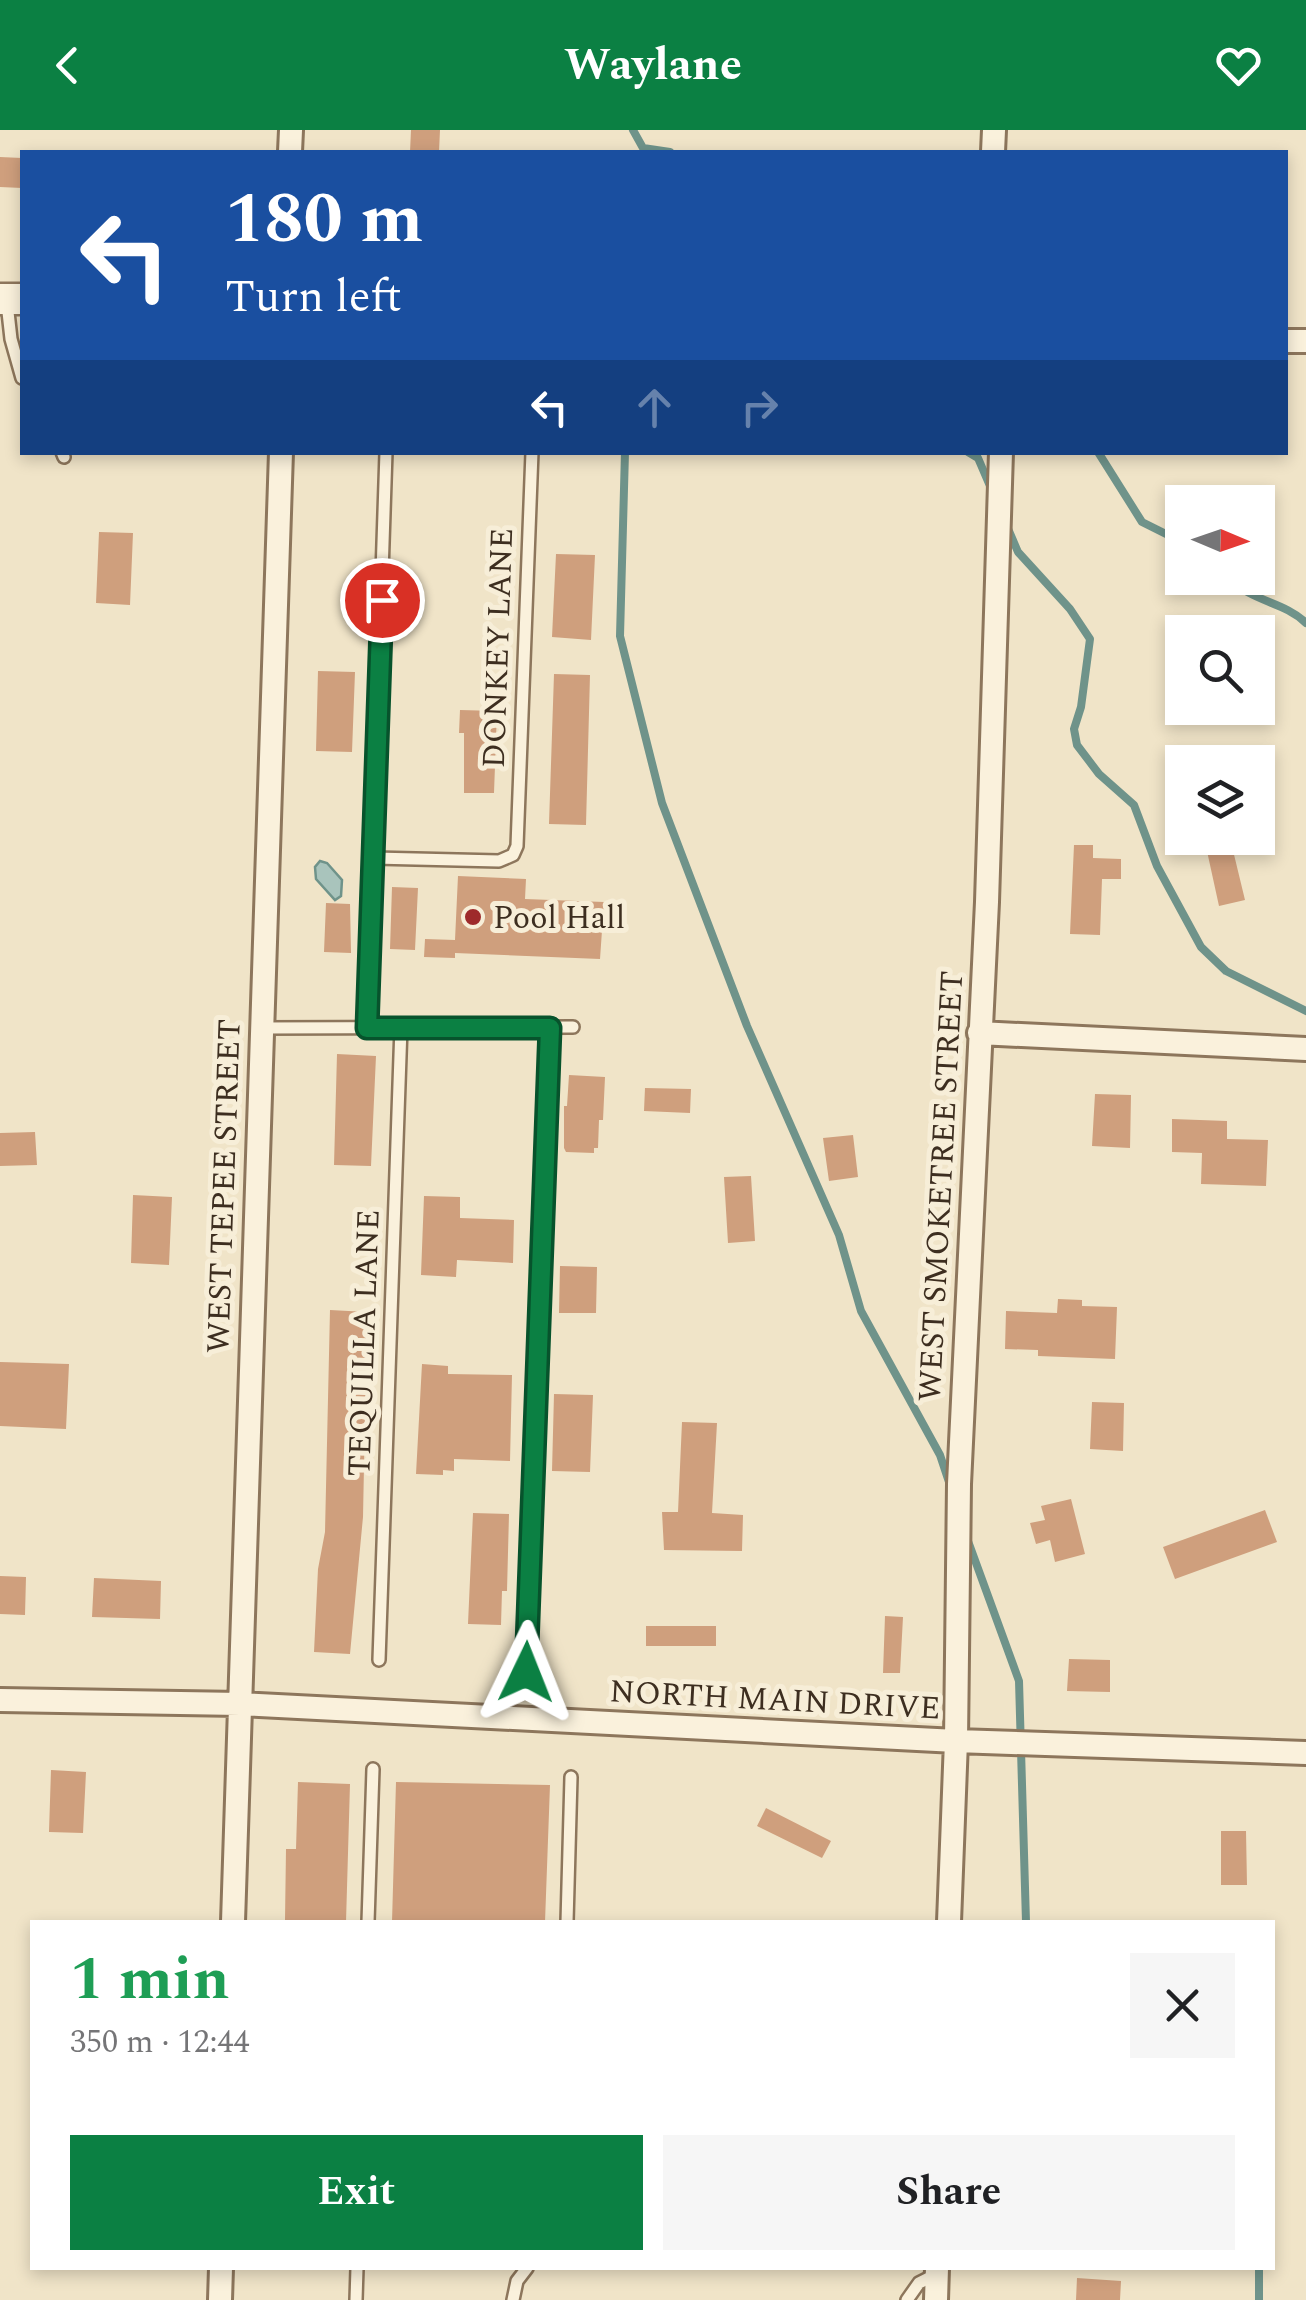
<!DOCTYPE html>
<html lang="en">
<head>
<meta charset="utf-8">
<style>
  :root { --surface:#fff; --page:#f6f6f6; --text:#202124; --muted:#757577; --accent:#0b8043 }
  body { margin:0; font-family:Spectral,serif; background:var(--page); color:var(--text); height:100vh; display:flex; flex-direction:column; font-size:38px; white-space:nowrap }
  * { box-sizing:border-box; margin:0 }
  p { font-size:32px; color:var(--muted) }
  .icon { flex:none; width:55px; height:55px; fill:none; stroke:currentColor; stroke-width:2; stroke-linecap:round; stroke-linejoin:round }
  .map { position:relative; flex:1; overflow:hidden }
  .details { position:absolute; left:30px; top:1790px; width:1245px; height:350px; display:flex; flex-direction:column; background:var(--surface); border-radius:0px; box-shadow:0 5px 15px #0003 }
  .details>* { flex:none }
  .top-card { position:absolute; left:20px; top:20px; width:1268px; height:305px; border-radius:0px; box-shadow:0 5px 15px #0003; background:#1a4fa0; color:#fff; overflow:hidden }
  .needle { width:65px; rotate:92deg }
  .fabs { position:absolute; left:1165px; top:355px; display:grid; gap:20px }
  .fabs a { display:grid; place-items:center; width:110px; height:110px; border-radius:0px; background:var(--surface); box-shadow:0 5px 15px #0003; font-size:50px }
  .pin { position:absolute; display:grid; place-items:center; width:85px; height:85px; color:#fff; margin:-42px; border:5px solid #fff; border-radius:50%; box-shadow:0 2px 10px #0007 }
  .me { position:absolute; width:110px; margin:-55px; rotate:2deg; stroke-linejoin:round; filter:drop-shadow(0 0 8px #0008) }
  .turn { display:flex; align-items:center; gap:35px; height:210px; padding:0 40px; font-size:45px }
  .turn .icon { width:130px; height:130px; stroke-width:2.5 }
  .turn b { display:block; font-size:70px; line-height:85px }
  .lanes { display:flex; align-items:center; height:95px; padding:0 40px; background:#0003; justify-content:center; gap:50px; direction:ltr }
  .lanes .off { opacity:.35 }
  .round { display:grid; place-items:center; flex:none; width:105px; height:105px; border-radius:0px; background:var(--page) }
  .overview { display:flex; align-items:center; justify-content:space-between; height:170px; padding:0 40px }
  h1 { font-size:60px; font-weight:700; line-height:75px; color:#1e9e55 }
  .cta { display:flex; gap:20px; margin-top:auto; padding:20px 40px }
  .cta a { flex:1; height:115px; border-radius:0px; background:var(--accent); color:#fff; font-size:40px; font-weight:700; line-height:115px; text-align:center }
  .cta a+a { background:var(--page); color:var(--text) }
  header { display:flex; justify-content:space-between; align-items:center; height:130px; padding:0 40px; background:var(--accent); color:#fff; font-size:45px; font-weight:700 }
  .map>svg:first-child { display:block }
</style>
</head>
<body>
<header><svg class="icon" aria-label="back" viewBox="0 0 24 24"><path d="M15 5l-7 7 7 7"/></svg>Waylane<svg class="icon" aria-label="heart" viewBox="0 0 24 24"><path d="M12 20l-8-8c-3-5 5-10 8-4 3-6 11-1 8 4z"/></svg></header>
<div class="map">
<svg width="1306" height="2170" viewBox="0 0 1306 2170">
  <rect width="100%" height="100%" fill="#f0e4c8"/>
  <path fill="#a9c4bc" stroke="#6f938a" stroke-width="2.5" d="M320,731L327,733L342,750L341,766L335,770L316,749L315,737Z"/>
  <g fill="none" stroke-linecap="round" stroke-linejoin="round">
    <path stroke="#6f938a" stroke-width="8" d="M633,0L643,18L670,22
      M625,322L620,506L662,673L747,896L839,1105L861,1181L940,1325L950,1355
      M968,322L978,328L993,363
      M1098,322L1142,392L1182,412
      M1006,394L1018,422L1070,479L1090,509L1081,577L1074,599L1077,615L1099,644L1134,675L1157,736L1201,817L1226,841L1306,881
      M1230,448C1251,472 1283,471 1306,493
      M968,1411L1019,1551L1026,1792
      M1259,2138V2170"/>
  </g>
  <path fill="#cf9f7d" d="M411,0H440L439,22H410Z
    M0,27L22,28V58L0,57Z
    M99,402L133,403L130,475L96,473Z
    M556,424L595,425L591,510L552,507Z
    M318,541L355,542L352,622L316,621Z
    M554,544L590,545L586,695L549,694Z
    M460,580L497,581L494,663H464V603H459Z
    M1230,708L1245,770L1219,776L1205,712Z
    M1074,715H1093V728L1121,729V749H1102L1100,805L1070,804Z
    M458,746L526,749L525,769L604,772L600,829L455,823V828L424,827L425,809L455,810Z
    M392,757L418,758L415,820L390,819Z
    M326,773L350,774L351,823L324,822Z
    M337,924L376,926L371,1036L334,1035Z
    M569,945L605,947L603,990H599L598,1018H594V1023L566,1022L564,1018V976H567Z
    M645,958L691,959L690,983L644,981Z
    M1095,964L1131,965L1130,1018L1092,1016Z
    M1172,989L1227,991V1009L1268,1010L1266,1056L1201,1054L1202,1023L1172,1022Z
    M35,1002L37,1035L0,1036V1003Z
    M853,1005L858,1047L829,1051L823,1008Z
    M751,1046L755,1111L728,1113L724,1047Z
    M133,1065L172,1067L169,1135L131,1133Z
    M424,1066L460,1067V1088L514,1090L513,1133L457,1130L456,1147L421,1145Z
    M560,1136L597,1137L596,1183H559Z
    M1058,1169L1082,1170V1176L1117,1177L1115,1229L1038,1226V1220L1005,1219L1006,1181L1057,1183Z
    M330,1180L367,1182L363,1387L350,1524L314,1522L318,1439L325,1402Z
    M0,1232L69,1234L66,1299L0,1296Z
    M422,1234L448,1236V1244L512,1245L510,1331L454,1329V1341L443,1340V1345L416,1344Z
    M554,1264L593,1265L590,1342L552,1341Z
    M1092,1272L1124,1273L1123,1321L1090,1319Z
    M682,1292L717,1293L712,1383L743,1385L742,1421L664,1420L662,1382H678Z
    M1071,1369L1085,1424L1055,1432L1050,1410L1036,1414L1030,1393L1045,1390L1041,1376Z
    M1265,1380L1277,1412L1175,1449L1163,1417Z
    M473,1383L509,1384L507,1461H502L501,1495L468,1494Z
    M0,1446L26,1447L25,1485L0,1484Z
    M94,1448L161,1451L160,1489L92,1487Z
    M885,1486L903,1487L900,1543H883Z
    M646,1496H716V1516H646Z
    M1069,1529L1110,1530V1562L1067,1561Z
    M51,1640L86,1642L83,1703L49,1702Z
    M298,1652L350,1654L346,1792L285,1790L286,1719H296Z
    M396,1652L550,1655L545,1792H392Z
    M766,1678L831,1711L822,1728L757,1696Z
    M1221,1701H1246L1247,1755H1221Z
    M1077,2148L1121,2151L1120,2170H1076Z"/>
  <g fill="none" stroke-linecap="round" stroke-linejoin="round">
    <defs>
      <path id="service" d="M7,173L11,209L22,248
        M62,322L64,327
        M374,728L499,731L513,725L517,716L532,322
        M261,898L573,897
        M367,898L386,322
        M379,1530L401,897
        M526,1541L550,897
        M368,1792L373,1639
        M567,1792L571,1647
        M356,2170L357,2138
        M513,2170L517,2151L527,2138
        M907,2170L919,2153L937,2144"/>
      <path id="minor" d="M290,22L291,0
        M993,22L994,0
        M1285,211H1306
        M979,903L1306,919
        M0,1570L240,1574L956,1611L1306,1623
        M233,1792L281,322
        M949,1792L956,1611L959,1354L987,772L1001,322
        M220,2170L221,2138
        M936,2170L937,2138"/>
      <path id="tertiary" d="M0,169H22"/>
    </defs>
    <use href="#service" stroke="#8d765c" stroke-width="16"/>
    <use href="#minor" stroke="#8d765c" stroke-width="28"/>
    <use href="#tertiary" stroke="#8d765c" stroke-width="35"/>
    <use href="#service" stroke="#faf1dc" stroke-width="11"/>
    <use href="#minor" stroke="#faf1dc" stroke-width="22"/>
    <use href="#tertiary" stroke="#faf1dc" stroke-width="30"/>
  </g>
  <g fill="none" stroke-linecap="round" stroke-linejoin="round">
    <defs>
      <path id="route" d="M382,470L367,898H550L526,1542"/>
    </defs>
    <use href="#route" stroke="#07532c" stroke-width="25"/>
    <use href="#route" stroke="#0b8043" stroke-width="18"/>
  </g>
  <circle fill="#9e2a2b" stroke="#f7eed8" stroke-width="4" cx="473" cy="787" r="10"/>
  <g text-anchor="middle" stroke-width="10" stroke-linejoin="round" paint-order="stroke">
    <g font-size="32" fill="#3d2e20" stroke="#f7eed8">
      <text transform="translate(497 518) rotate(-88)" y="11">DONKEY LANE</text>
      <text transform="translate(223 1056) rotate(-88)" y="11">WEST TEPEE STREET</text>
      <text transform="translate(940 1056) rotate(-87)" y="11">WEST SMOKETREE STREET</text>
      <text transform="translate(363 1213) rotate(-88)" y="11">TEQUILLA LANE</text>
      <text transform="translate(775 1569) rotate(3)" y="11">NORTH MAIN DRIVE</text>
    </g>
    <g font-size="32" fill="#3d2e20" stroke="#f7eed8" text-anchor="start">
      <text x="493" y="798">Pool Hall</text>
    </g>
  </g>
</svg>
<div class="fabs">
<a><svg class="needle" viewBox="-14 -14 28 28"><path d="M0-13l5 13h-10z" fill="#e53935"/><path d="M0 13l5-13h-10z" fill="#757577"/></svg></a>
<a><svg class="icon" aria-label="search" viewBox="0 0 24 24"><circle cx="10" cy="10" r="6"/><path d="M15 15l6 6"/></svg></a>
<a><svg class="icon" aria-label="layers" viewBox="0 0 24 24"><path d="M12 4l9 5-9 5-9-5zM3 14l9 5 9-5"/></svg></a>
</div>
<div class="pin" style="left:382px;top:470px;background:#d93025"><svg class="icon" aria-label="arrive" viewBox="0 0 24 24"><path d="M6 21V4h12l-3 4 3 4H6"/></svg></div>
<svg class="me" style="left:526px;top:1542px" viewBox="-20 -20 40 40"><path d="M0-17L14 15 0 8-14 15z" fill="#0b8043" stroke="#fff" stroke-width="4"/></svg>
<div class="top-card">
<div class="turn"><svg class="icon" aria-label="left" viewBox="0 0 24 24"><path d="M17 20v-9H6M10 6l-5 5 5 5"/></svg><div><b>180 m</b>Turn left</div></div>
<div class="lanes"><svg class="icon" aria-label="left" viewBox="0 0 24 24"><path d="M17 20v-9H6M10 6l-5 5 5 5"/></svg><svg class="icon off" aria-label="ahead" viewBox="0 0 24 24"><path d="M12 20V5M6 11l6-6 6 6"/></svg><svg class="icon off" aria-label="right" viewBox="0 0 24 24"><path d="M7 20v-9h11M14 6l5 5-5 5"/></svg></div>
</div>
<section class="details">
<div class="overview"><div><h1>1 min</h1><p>350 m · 12:44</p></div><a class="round"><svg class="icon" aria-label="close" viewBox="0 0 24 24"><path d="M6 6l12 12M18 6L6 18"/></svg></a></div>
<div class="cta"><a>Exit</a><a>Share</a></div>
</section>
</div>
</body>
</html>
